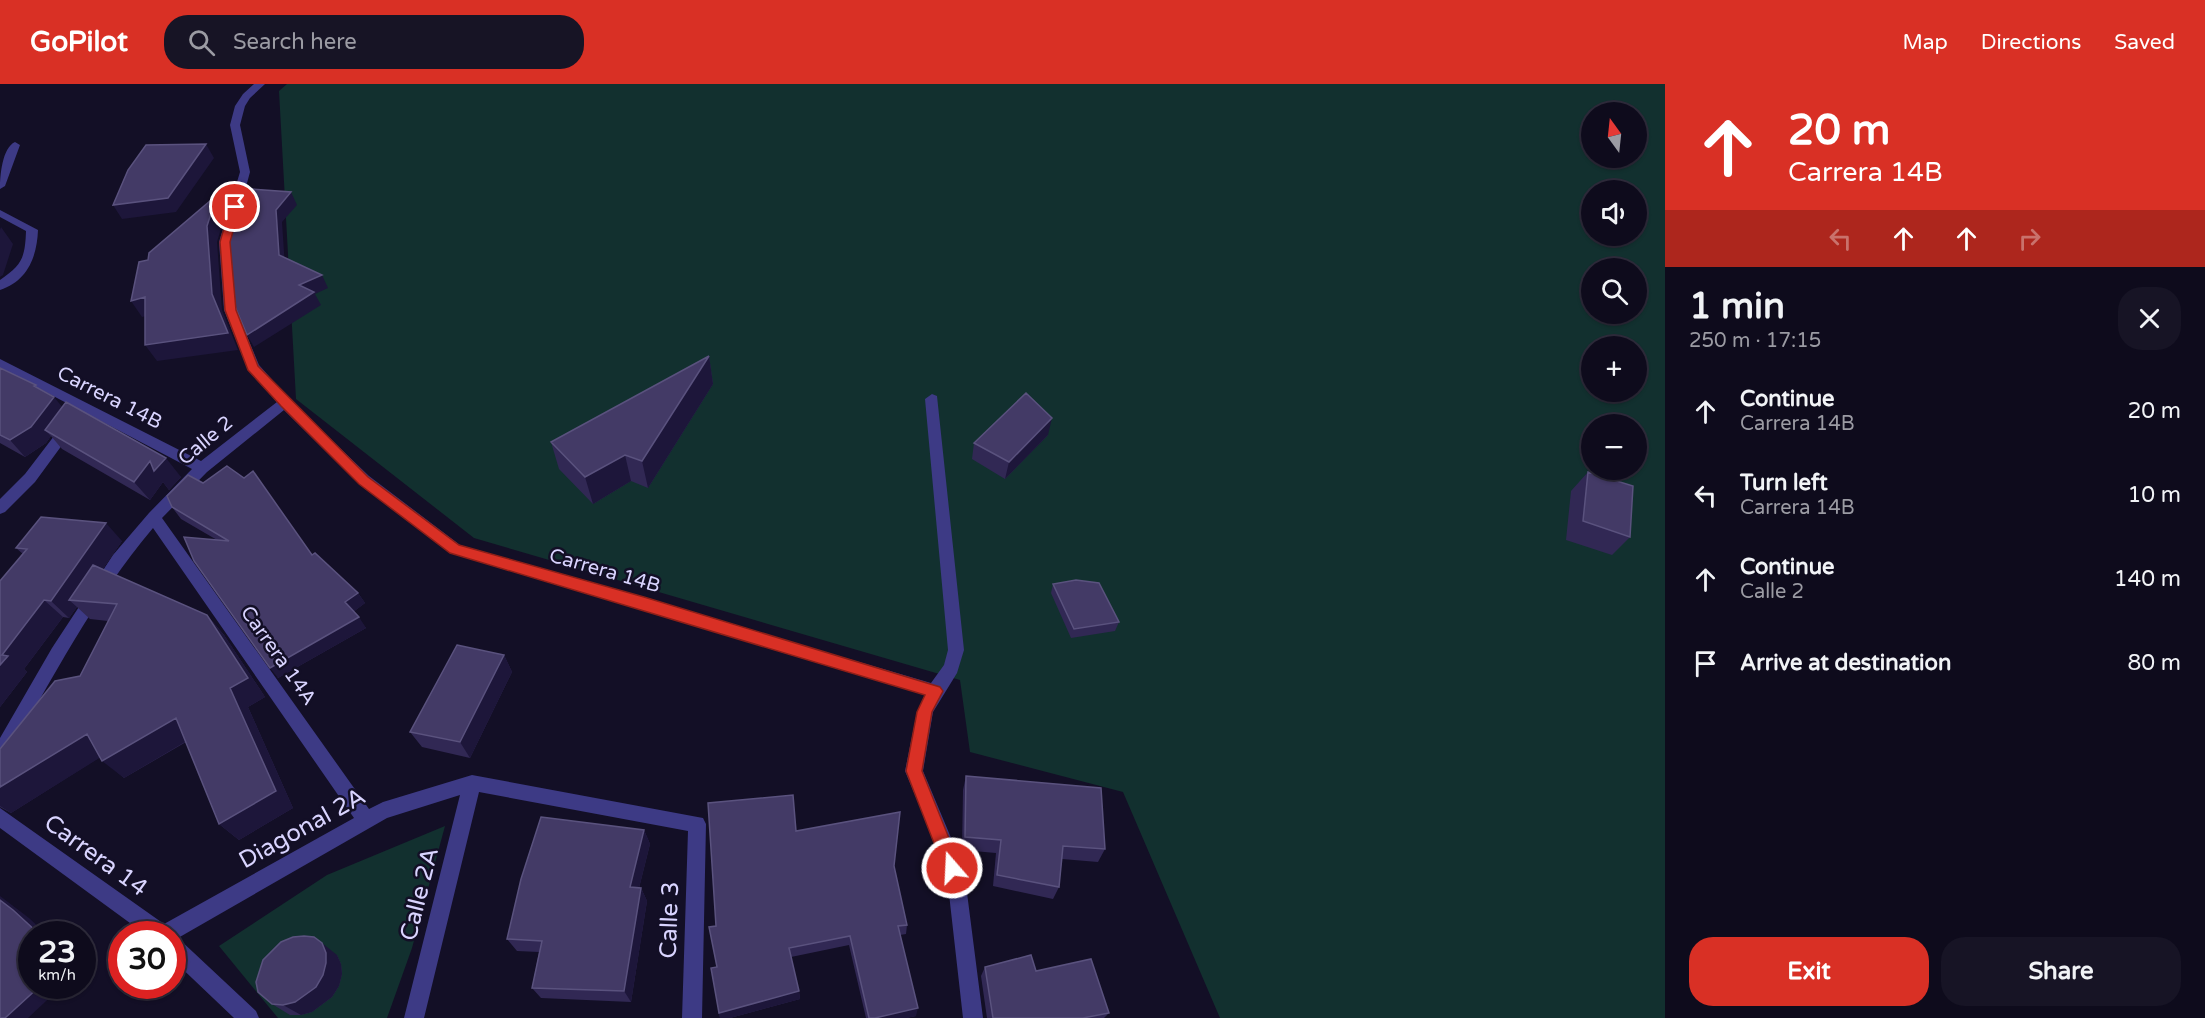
<!DOCTYPE html>
<html lang="en">
<head>
<meta charset="utf-8">
<style>
  :root { --surface:#0e0b1c; --page:#171425; --text:#f1f3f6; --muted:#9b9ba3; --line:#2e2b3b; --accent:#d93025 }
  body { margin:0; font-family:"Varela Round",sans-serif; background:var(--page); color:var(--text); height:100vh; display:flex; flex-direction:column; font-size:22px; white-space:nowrap }
  * { box-sizing:border-box; margin:0 }
  p { font-size:20px; color:var(--muted) }
  .icon { flex:none; width:33px; height:33px; fill:none; stroke:currentColor; stroke-width:2; stroke-linecap:round; stroke-linejoin:round }
  .map { position:relative; flex:1; overflow:hidden }
  .sheet { display:flex; flex-direction:column; background:var(--surface); width:540px }
  .sheet>* { flex:none }
  .guide { background:#d93025; color:#fff; overflow:hidden }
  .needle { width:39px; rotate:345deg }
  .tools { position:absolute; left:1581px; top:18px; display:grid; gap:12px }
  .tools a { display:grid; place-items:center; width:66px; height:66px; border-radius:50%; background:var(--surface); box-shadow:0 2px 4px #0004,0 0 0 2px var(--line); font-size:30px }
  .speed { position:absolute; left:18px; top:837px; display:flex; gap:12px; font-size:30px; font-weight:700; text-align:center }
  .speed>* { display:grid; place-content:center; width:78px; height:78px; border-radius:50%; background:var(--surface); box-shadow:0 2px 4px #0004,0 0 0 2px var(--line); line-height:1 }
  .speed small { font-size:15px; font-weight:400 }
  .speed .limit { border:9px solid #d22; background:#fff; color:#111 }
  .pin { position:absolute; display:grid; place-items:center; width:51px; height:51px; color:#fff; margin:-26px; border:3px solid #fff; border-radius:50%; box-shadow:0 2px 6px #0007 }
  .me { position:absolute; width:66px; margin:-33px; rotate:341deg; stroke-linejoin:round; filter:drop-shadow(0 0 4px #0008) }
  .turn { display:flex; align-items:center; gap:21px; height:126px; padding:0 24px; font-size:27px }
  .turn .icon { width:78px; height:78px; stroke-width:2.5 }
  .turn b { display:block; font-size:42px; line-height:51px }
  .lanes { display:flex; align-items:center; height:57px; padding:0 24px; background:#0003; justify-content:center; gap:30px; direction:ltr }
  .lanes .off { opacity:.35 }
  .round { display:grid; place-items:center; flex:none; width:63px; height:63px; border-radius:24px; background:var(--page) }
  .headline { display:flex; align-items:center; justify-content:space-between; height:102px; padding:0 24px }
  h1 { font-size:36px; font-weight:700; line-height:45px }
  .primary-button { display:flex; gap:12px; margin-top:auto; padding:12px 24px }
  .primary-button a { flex:1; height:69px; border-radius:24px; background:var(--accent); color:#fff; font-size:24px; font-weight:700; line-height:69px; text-align:center }
  .primary-button a+a { background:var(--page); color:var(--text) }
  ul { padding:0; list-style:none }
  li { display:flex; align-items:center; gap:18px; height:84px; padding:0 24px }
  li div { flex:1 }
  li b { display:block; font-size:22px }
  li em { font-style:normal }
  header { display:flex; align-items:center; gap:36px; box-sizing:border-box; height:84px; padding:0 30px; background:var(--accent); color:#fff }
  header strong { font-size:28px }
  nav { display:flex; gap:33px; margin-inline-start:auto; font-size:21px }
  .search { width:420px; height:54px; background:var(--page); display:flex; align-items:center; gap:15px; box-sizing:border-box; padding:0 21px; border-radius:24px; color:var(--muted); font-size:22px }
  main { display:flex; flex:1; min-height:0 }
  .map>svg:first-child { display:block }
</style>
</head>
<body>
<header>
<strong>GoPilot</strong>
<div class="search"><svg class="icon" aria-label="search" viewBox="0 0 24 24"><circle cx="10" cy="10" r="6"/><path d="M15 15l6 6"/></svg>Search here</div>
<nav><a>Map</a><a>Directions</a><a>Saved</a></nav>
</header>
<main>
<div class="map">
<svg width="1665" height="934" viewBox="0 0 1665 934">
  <rect width="100%" height="100%" fill="#130f26"/>
  <path fill="#12302f" fill-rule="evenodd" d="M287,0H1665V934H1220L1123,708L970,668L960,596L474,454L296,315L279,7ZM1592,28H1636V74H1592ZM1592,106H1636V152H1592ZM1592,184H1636V230H1592ZM1592,262H1636V308H1592ZM1592,340H1636V386H1592Z
    M445,742L412,864L387,934H278L219,862L327,791Z"/>
  <g fill="none" stroke-linecap="round" stroke-linejoin="round">
    <path fill="#3d3a85" fill-rule="evenodd" d="M254,0H265L250,14L245,22L240,41L250,88L231,158L236,226L259,281L290,316L369,392L460,461L931,599L944,581L948,566L925,315L932,310L937,312L964,566L957,589L933,628L923,687L957,768L966,801L983,934H963L948,801L939,768L905,687L917,628L925,611L450,469L359,400L284,326L207,388L162,434L369,725L383,718L472,691L703,734L706,740L702,934H682L688,747L479,708L424,934H404L460,711L387,734L178,854L256,927L259,934H234L172,875V850H145L0,744V724L164,840L354,734L153,444C94,514 51,596 6,676L0,678V654L52,564L113,471L149,429L192,385L0,284V275L201,377L277,318L247,283L224,226L219,158L240,88L230,41L235,22L243,10Z
      M15,58L20,61L5,102L0,105C0,92 2,64 15,58Z
      M0,126L38,146C37,172 28,197 0,206V196C22,181 25,174 26,147L0,133Z
      M69,337L76,342L35,398L5,428L0,430V415L25,390L64,339Z"/>
  </g>
  <path fill="#312854" d="M709,272L713,300L648,404L631,397L593,420L559,385L551,358Z
    M0,284L39,305L62,323L181,393L169,406L163,398L150,416L62,365L51,352L46,359L25,373L0,359Z
    M1048,351L1005,395L972,375L974,359Z
    M1588,388L1630,453L1612,471L1566,456L1571,407Z
    M172,423L312,471L358,509L365,519L353,528L366,544L278,594L217,456L181,435Z
    M122,457L102,486L207,531L224,551L265,613L248,623L293,724L239,756L219,740L186,658L124,694L100,673L11,729L0,723V665L80,592L108,537L90,535L77,523L69,534L63,533L24,585L27,588L0,623V497L23,470L16,464Z
    M1053,500L1119,538L1115,547L1071,554L1051,509Z
    M504,571L512,588L470,674L422,663L410,648Z
    M966,692L1105,765L1098,778L1062,775L1059,803L1053,815L993,802L996,769L962,766L963,706Z
    M644,746L650,760L639,804H641L647,817L631,918L541,914L532,904L539,868L517,867L507,855Z
    M796,747L894,782L907,841L906,850L900,851L916,932L906,934H866L849,861L791,873L799,907L800,915L730,934H720L719,929L716,842Z
    M337,871L341,880L342,890L339,902L332,913L312,928L301,931H290L272,920Z
    M985,883L1036,887L1109,929L1104,934H987L981,892Z"/>
  <path fill="#1d163a" d="M206,60L214,74L176,128L122,135L113,121Z
    M291,108L297,121L282,138L285,183L279,171L276,126Z
    M217,111L226,128L217,158L222,226L238,266L157,277L145,261L212,210L207,142Z
    M1,143L13,160L3,191L0,193V146Z
    M322,191L328,204L315,210L321,221L254,263L247,251L299,201Z
    M145,213L156,230L142,233L131,217Z
    M709,272L713,300L648,404L642,377Z
    M54,313L68,330L45,346L51,352L46,359L25,373L10,356Z
    M1052,334L1048,351L1005,395L1009,378Z
    M625,371L631,397L593,420L585,393Z
    M166,374L181,393L169,406L163,398L150,416L134,398L150,377Z
    M106,439L122,457L81,517L69,516L77,523L69,534L51,517Z
    M358,509L365,519L352,529L345,518Z
    M44,516L63,533L24,585L27,588L0,623V581L2,571Z
    M207,531L224,551L265,613L248,623L293,724L239,756L219,740L230,604Z
    M359,533L366,544L278,594L270,584Z
    M504,571L512,588L470,674L460,658Z
    M176,634L195,652L124,694L102,677Z
    M87,650L109,668L11,729L0,722V703Z
    M644,746L650,760L636,816L630,803Z
    M641,804L647,817L631,918L624,907Z
    M0,812L29,834L46,850H39L0,816Z
    M322,859L337,871L341,880L342,890L339,902L332,913L312,928L301,931L283,921Z
    M40,902H62L28,934H5Z
    M799,907L800,915L730,934H720L719,929Z
    M918,924L916,932L906,934H875Z"/>
  <path fill="#433a66" stroke="#5a527e" stroke-width="1.5" d="M206,60L168,114L113,121L128,86L146,61Z
    M238,104L291,108L276,126L279,171L322,191L299,201L314,208L247,251L231,213L226,146Z
    M217,111L207,142L212,210L228,249L145,261V213L131,217L139,178L148,176L149,169Z
    M709,272L642,377L625,371L585,393L551,358Z
    M0,284L36,301L34,302L54,313L31,343L10,356L0,351Z
    M1026,309L1052,334L1009,378L974,359Z
    M66,318L166,374L154,387L150,377L134,398L45,346Z
    M227,382L244,394L253,387L312,471L315,469L358,509L345,518L359,533L270,584L194,477L184,453L229,457L172,423L167,412L188,391L203,399Z
    M1588,388L1633,402L1630,453L1583,437Z
    M41,433L106,439L51,517L44,516L2,571L8,572L0,581V497L27,465L16,464Z
    M93,481L207,531L248,594L230,604L276,707L219,740L176,634L102,677L87,650L0,703V665L55,597L80,592L117,520L69,516Z
    M1076,496L1099,499L1119,538L1074,545L1053,500Z
    M457,561L504,571L460,658L410,648Z
    M966,692L1101,704L1105,765L1063,762L1059,803L997,791L1001,756L965,753Z
    M793,711L796,747L900,728L894,782L907,841L898,842L918,924L875,934H869L850,852L789,864L799,907L719,929L711,884L717,883L709,843L716,842L708,719Z
    M541,733L644,746L630,803L641,804L624,907L532,904L542,857L507,855L521,795Z
    M0,816L13,826L39,850H32V902H40L5,934H0Z
    M304,852L314,853L322,859L326,869V879L323,891L316,903L295,918L283,921L272,920L258,908L256,898L263,876L281,858L293,853Z
    M1031,871L1036,887L1091,875L1109,929L1083,934H993L985,883Z"/>
  <path fill="#d93025" stroke="#8d1f18" stroke-width="1.5" d="M235,120L240,123L230,158L236,226L258,282L368,393L459,461L644,513L940,603L943,607L932,628L922,687L961,784L958,790L952,793L946,790L906,687L917,628L925,611L450,469L359,400L281,322L248,286L225,226L220,158L230,123Z"/>
  <g text-anchor="middle" stroke-width="5" stroke-linejoin="round" paint-order="stroke">
    <g font-size="20" fill="#d9d4ff" stroke="#130f26">
      <text transform="translate(110 313) rotate(27)" y="7">Carrera 14B</text>
      <text transform="translate(205 356) rotate(-40)" y="7">Calle 2</text>
      <text transform="translate(605 486) rotate(16)" y="7">Carrera 14B</text>
      <text transform="translate(279 571) rotate(55)" y="7">Carrera 14A</text>
    </g>
    <g font-size="24" fill="#d9d4ff" stroke="#130f26">
      <text transform="translate(302 744) rotate(-29)" y="8">Diagonal 2A</text>
      <text transform="translate(96 771) rotate(36)" y="8">Carrera 14</text>
      <text transform="translate(419 810) rotate(-76)" y="8">Calle 2A</text>
      <text transform="translate(669 836) rotate(-88)" y="8">Calle 3</text>
    </g>
  </g>
</svg>
<div class="tools">
<a><svg class="needle" viewBox="-14 -14 28 28"><path d="M0-13l5 13h-10z" fill="#e53935"/><path d="M0 13l5-13h-10z" fill="#9b9ba3"/></svg></a>
<a><svg class="icon" aria-label="sound" viewBox="0 0 24 24"><path d="M4 9h4l5-4v14l-5-4H4zM17 9q2 3 0 6"/></svg></a>
<a><svg class="icon" aria-label="search" viewBox="0 0 24 24"><circle cx="10" cy="10" r="6"/><path d="M15 15l6 6"/></svg></a>
<a>+</a>
<a>−</a>
</div>
<div class="speed"><div>23<small>km/h</small></div><div class="limit">30</div></div>
<div class="pin" style="left:235px;top:123px;background:#d93025"><svg class="icon" aria-label="arrive" viewBox="0 0 24 24"><path d="M6 21V4h12l-3 4 3 4H6"/></svg></div>
<svg class="me" style="left:952px;top:784px" viewBox="-20 -20 40 40"><circle r="17" fill="#d93025" stroke="#fff" stroke-width="3"/><path d="M0-11L8 9 0 5-8 9z" fill="#fff"/></svg>
</div>
<section class="sheet">
<div class="guide">
<div class="turn"><svg class="icon" aria-label="ahead" viewBox="0 0 24 24"><path d="M12 20V5M6 11l6-6 6 6"/></svg><div><b>20 m</b>Carrera 14B</div></div>
<div class="lanes"><svg class="icon off" aria-label="left" viewBox="0 0 24 24"><path d="M17 20v-9H6M10 6l-5 5 5 5"/></svg><svg class="icon" aria-label="ahead" viewBox="0 0 24 24"><path d="M12 20V5M6 11l6-6 6 6"/></svg><svg class="icon" aria-label="ahead" viewBox="0 0 24 24"><path d="M12 20V5M6 11l6-6 6 6"/></svg><svg class="icon off" aria-label="right" viewBox="0 0 24 24"><path d="M7 20v-9h11M14 6l5 5-5 5"/></svg></div>
</div>
<div class="headline"><div><h1>1 min</h1><p>250 m · 17:15</p></div><a class="round"><svg class="icon" aria-label="close" viewBox="0 0 24 24"><path d="M6 6l12 12M18 6L6 18"/></svg></a></div>
<ul>
<li><svg class="icon" aria-label="ahead" viewBox="0 0 24 24"><path d="M12 20V5M6 11l6-6 6 6"/></svg><div><b>Continue</b><p>Carrera 14B</p></div><em>20 m</em></li>
<li><svg class="icon" aria-label="left" viewBox="0 0 24 24"><path d="M17 20v-9H6M10 6l-5 5 5 5"/></svg><div><b>Turn left</b><p>Carrera 14B</p></div><em>10 m</em></li>
<li><svg class="icon" aria-label="ahead" viewBox="0 0 24 24"><path d="M12 20V5M6 11l6-6 6 6"/></svg><div><b>Continue</b><p>Calle 2</p></div><em>140 m</em></li>
<li><svg class="icon" aria-label="arrive" viewBox="0 0 24 24"><path d="M6 21V4h12l-3 4 3 4H6"/></svg><div><b>Arrive at destination</b></div><em>80 m</em></li>
</ul>
<div class="primary-button"><a>Exit</a><a>Share</a></div>
</section>
</main>
</body>
</html>
